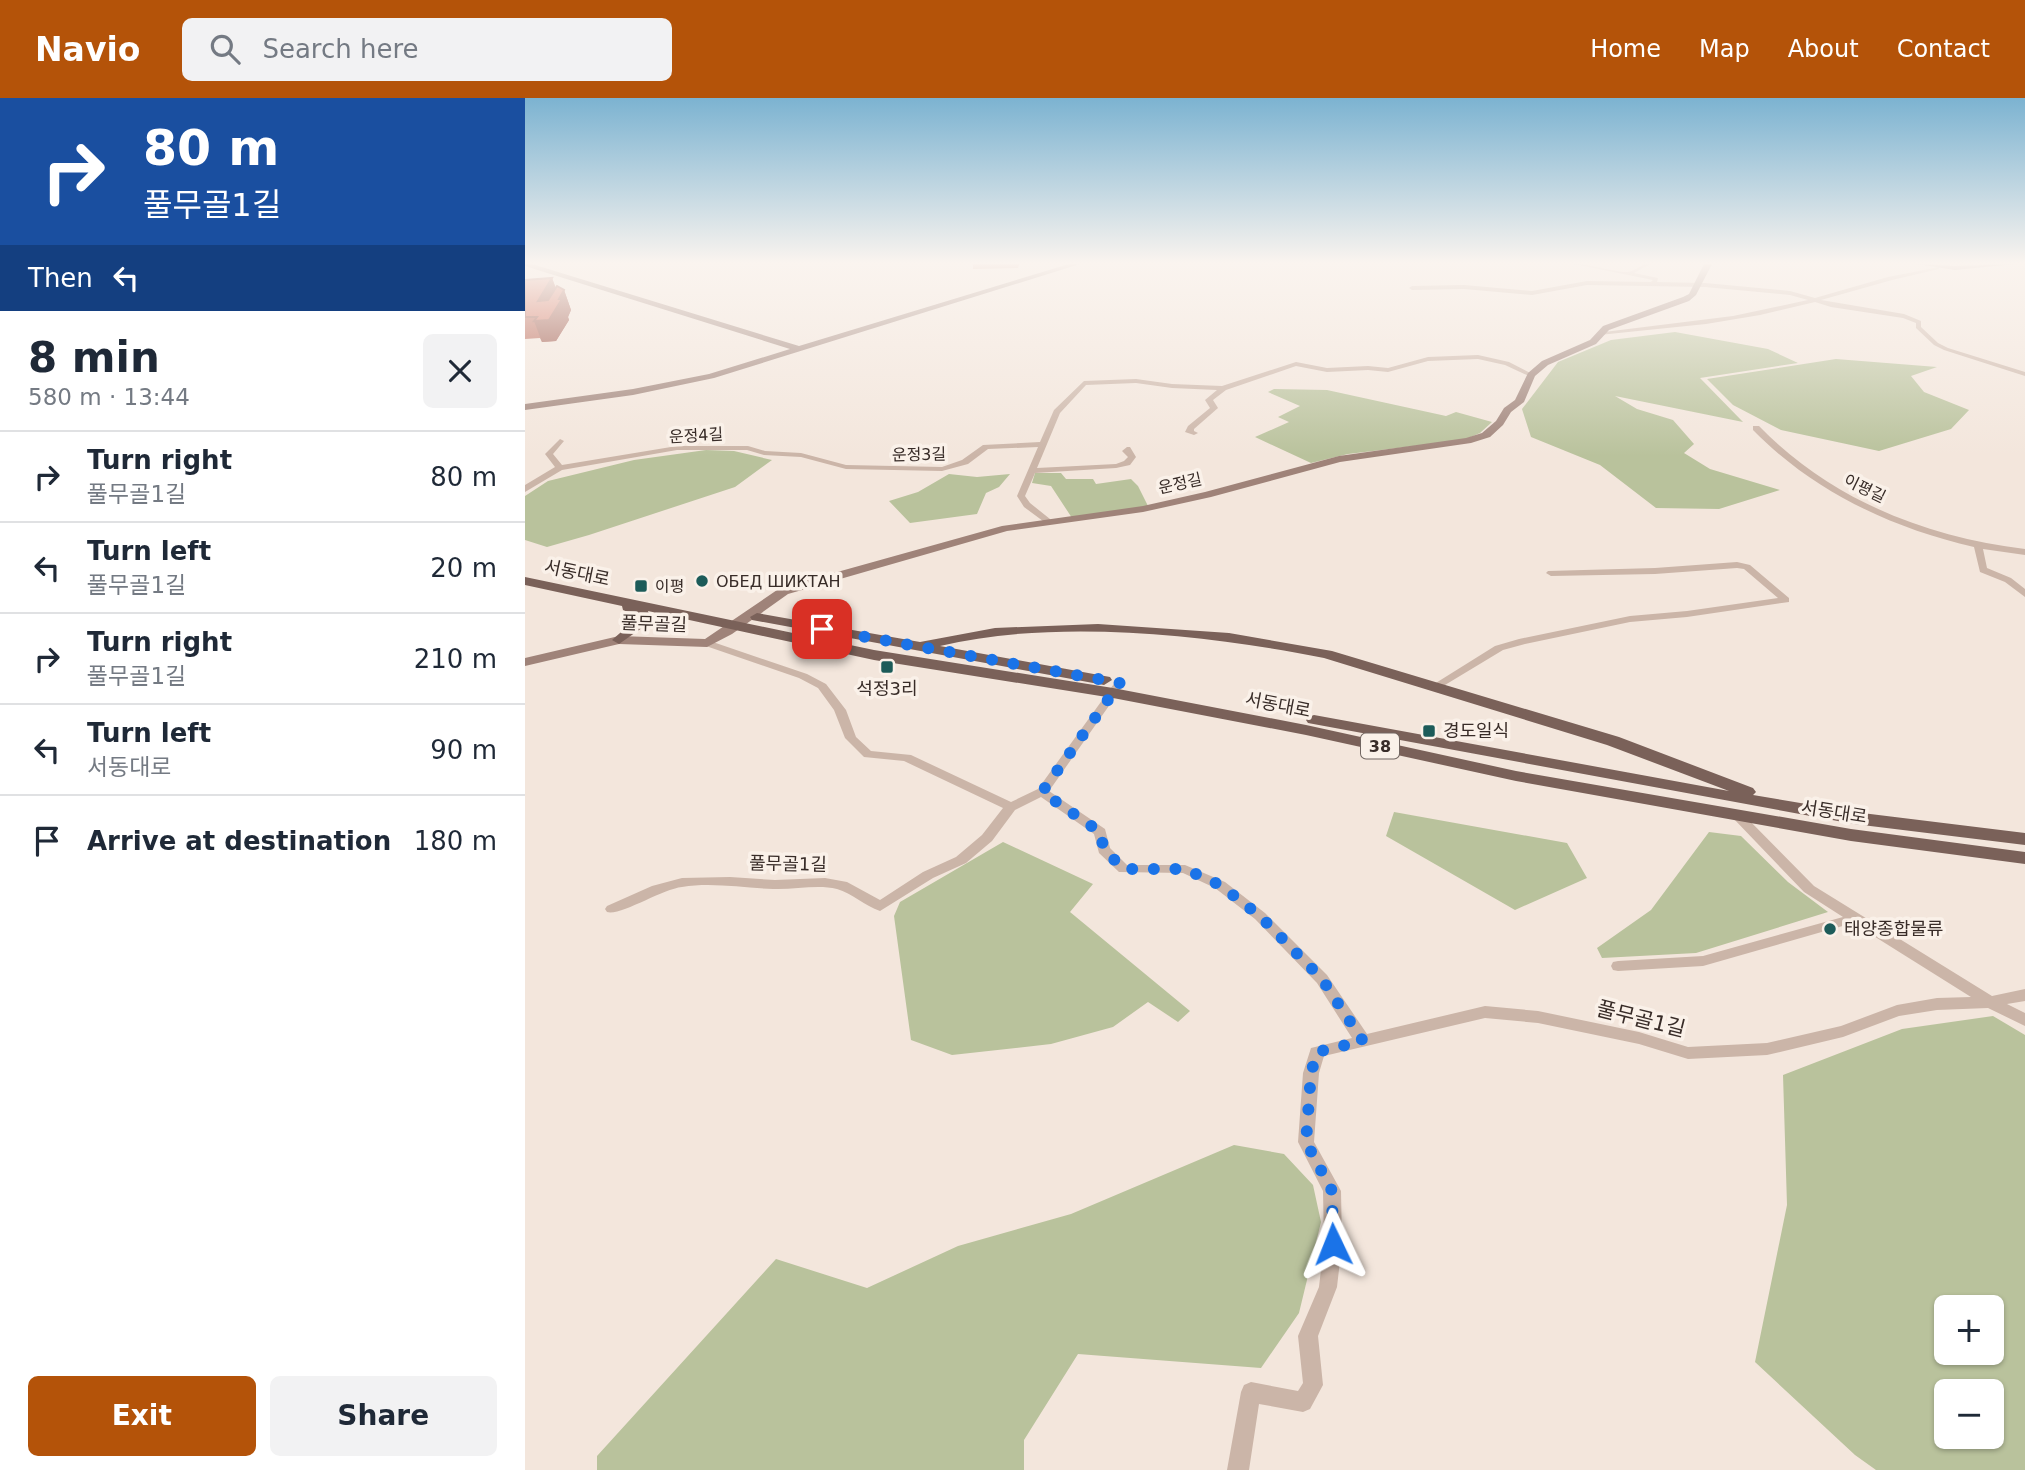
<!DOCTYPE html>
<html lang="en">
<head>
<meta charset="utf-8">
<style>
  :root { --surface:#fff; --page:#f2f2f3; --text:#1f2937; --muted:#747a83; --line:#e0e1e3; --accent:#b45309 }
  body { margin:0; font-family:"DejaVu Sans","Noto Sans KR",sans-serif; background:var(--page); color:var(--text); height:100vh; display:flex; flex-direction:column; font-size:26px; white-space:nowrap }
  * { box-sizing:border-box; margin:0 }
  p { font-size:23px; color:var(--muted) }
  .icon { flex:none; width:38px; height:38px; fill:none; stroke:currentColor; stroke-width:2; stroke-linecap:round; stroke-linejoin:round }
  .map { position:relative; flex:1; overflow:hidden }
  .panel { display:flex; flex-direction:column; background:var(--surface); width:525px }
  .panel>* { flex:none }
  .hud { background:#1a4fa0; color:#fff; overflow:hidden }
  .fabs { position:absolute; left:1409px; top:1197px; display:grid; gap:14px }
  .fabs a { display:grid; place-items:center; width:70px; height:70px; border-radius:10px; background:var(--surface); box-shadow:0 2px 5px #0004; font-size:35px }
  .pin { position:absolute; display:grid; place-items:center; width:60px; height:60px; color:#fff; margin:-30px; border-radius:14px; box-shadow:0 4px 10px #0006 }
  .me { position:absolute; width:77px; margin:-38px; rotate:358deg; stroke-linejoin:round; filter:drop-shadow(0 0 5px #0008) }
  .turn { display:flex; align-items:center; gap:24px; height:147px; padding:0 28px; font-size:32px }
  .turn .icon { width:91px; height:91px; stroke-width:2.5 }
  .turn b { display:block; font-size:49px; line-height:60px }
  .then { display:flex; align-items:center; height:66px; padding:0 28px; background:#0003; gap:14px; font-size:26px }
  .round { display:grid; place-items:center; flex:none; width:74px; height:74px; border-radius:10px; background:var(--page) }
  .summary { display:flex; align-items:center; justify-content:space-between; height:119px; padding:0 28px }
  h1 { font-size:42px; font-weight:700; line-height:52px }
  .button { display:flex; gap:14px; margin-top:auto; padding:14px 28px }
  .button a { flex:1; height:80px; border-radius:10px; background:var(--accent); color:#fff; font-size:28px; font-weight:700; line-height:80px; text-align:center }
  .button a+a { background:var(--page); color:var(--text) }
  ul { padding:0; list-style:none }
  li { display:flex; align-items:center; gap:21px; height:91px; padding:0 28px; border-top:2px solid var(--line) }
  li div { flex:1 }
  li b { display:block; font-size:26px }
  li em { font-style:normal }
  header { display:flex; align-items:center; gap:42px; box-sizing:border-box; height:98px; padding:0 35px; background:var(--accent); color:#fff }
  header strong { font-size:33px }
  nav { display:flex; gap:38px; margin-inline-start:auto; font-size:24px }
  .search { width:490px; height:63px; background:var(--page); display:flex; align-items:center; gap:18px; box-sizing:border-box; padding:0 24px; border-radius:10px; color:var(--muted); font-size:26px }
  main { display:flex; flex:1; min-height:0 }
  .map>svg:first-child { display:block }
</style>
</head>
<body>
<header>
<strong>Navio</strong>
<div class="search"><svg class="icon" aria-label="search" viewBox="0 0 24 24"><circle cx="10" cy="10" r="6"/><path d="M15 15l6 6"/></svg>Search here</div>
<nav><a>Home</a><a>Map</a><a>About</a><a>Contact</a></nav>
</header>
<main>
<section class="panel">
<div class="hud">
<div class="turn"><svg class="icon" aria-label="right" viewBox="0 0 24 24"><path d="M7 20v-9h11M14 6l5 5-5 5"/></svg><div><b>80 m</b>풀무골1길</div></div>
<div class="then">Then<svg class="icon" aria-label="left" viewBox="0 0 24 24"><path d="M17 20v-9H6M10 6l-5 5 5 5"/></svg></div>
</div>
<div class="summary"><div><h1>8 min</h1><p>580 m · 13:44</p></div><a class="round"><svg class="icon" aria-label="close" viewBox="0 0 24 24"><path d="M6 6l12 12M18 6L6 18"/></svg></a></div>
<ul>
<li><svg class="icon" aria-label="right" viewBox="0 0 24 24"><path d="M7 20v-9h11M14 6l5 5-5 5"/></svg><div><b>Turn right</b><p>풀무골1길</p></div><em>80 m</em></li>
<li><svg class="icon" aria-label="left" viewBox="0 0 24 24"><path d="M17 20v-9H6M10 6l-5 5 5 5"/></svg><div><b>Turn left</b><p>풀무골1길</p></div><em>20 m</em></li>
<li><svg class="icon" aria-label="right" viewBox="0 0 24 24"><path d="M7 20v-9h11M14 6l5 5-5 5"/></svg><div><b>Turn right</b><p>풀무골1길</p></div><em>210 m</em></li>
<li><svg class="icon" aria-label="left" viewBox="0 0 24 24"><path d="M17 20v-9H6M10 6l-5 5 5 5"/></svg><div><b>Turn left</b><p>서동대로</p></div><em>90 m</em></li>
<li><svg class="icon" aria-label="arrive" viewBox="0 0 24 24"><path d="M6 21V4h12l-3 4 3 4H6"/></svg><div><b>Arrive at destination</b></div><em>180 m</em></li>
</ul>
<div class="button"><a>Exit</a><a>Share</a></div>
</section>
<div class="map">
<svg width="1500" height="1372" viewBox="0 0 1500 1372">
  <rect width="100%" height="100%" fill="#f3e6dc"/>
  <path fill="#b9c29c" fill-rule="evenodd" d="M1150,234L1243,251L1273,265L1175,280L1218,324L1090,298L1112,311L1148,322L1169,346L1159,355L1185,371L1255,392L1194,411L1131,410L1075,367L1006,339L997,311L1033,264L1086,242Z
    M1311,261L1412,269L1386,278L1399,294L1444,312L1426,331L1354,353L1256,332L1208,307L1182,281Z
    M749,291L802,292L921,318L931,314L967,324L955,335L939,342L823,356L786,365L730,339L764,324L753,319L775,308L743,294Z
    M181,352L209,353L247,362L210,389L64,437L22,449L0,442V398L23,383L109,362Z
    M510,375H536L541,381H568L571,386L606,381L613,388L623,408L549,423L526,388L507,385Z
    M424,376L452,379L485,376L474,389L461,395L452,416L385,425L364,403L393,394Z
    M869,714L1042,745L1062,780L990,812L861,738Z
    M1184,734L1216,738L1263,784L1303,814L1171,855L1077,860L1072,850L1126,812Z
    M478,744L568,786L545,814L665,913L653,924L623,904L588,929L526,946L427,957L386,942L369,818L375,804Z
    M1468,918L1500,937V1372H1351L1330,1357L1230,1264L1262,1107L1258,977L1377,931ZM1421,1209H1466V1255H1421ZM1421,1293H1466V1339H1421Z
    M709,1047L759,1056L788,1087L796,1124L774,1215L736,1270L553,1256L499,1342V1372H72V1358L251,1161L342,1190L433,1148L546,1116Z"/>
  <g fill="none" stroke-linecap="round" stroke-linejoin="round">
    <path fill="#cbb5a8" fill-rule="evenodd" d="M1049,166C1064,166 1093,175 1103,174C1111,173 1115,166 1125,166L1109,175L1133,180L1132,184L1180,185L1265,193L1290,200L1363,179L1414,169V171L1367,182L1296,202L1379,216L1396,223V229L1413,245L1423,250L1500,274V278L1419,252L1409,247L1391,230V225L1378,220L1306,209L1290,204L1235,217L1181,226L1074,237L1071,235L1208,218L1283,202L1265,197L1180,189L1062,187L1007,197L939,191L887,192L884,190L887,188L939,187L1007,193L1062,183L1126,184L1128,182Z
      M953,257L984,264L1009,277L1004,278L980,267L953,261L903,263L863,274L843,272L802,274L771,268L701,292L688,302L693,310L669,331V333L673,335L669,337L660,334L663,328L685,310L680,302L692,292L647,290L611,285L561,287L535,315L512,370L591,366L599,363L603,359L597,353L602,349H605L611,359L605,367L591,370L510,375L500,398L505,405L525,421L526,423L522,426L499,409L492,398L513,349L463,351L443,366L417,373L321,371L276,359L239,357L222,352H152L37,372L0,394V387L30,369L20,356L35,341L39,343L28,356L37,367L152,348H223L240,353L276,355L321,367L417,369L437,362L458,347L515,344L529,312L559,283L611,281L647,286L697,288L771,264L802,270L843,268L863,270L903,259Z
      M1228,328H1234C1305,401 1400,439 1500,451V457L1458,451L1462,470L1486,480L1500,491V499L1480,484L1455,474L1449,449C1366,430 1288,393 1228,332Z
      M1212,464L1225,467L1264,500V504L1162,519L1105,524L1000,546L978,552L915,590H907L906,588L970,548L994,541L1105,518L1162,513L1253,500L1219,471L1212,470L1130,476L1026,478L1021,475L1023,473L1130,470Z
      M182,542L282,576L301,586L321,612L331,639L346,653L386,657L486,704L513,691L591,583H599L600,585L524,693L580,731L585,750L602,767H660L700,784L740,815L802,877L842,936L960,908L1013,913L1114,934L1163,949L1242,945L1316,928L1372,907L1412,900L1446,899L1328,825L1178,868L1093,873L1088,872L1086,868L1088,864L1093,863L1178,858L1318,819L1279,794L1208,720L1206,717L1212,713L1216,714L1289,788L1467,898L1500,891V903L1482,906L1500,915V928L1463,910L1412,912L1374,918L1318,939L1242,957L1163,961L1114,946L1013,925L960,920L799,958L794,975L789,1044L816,1093L817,1145L812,1189L793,1238L798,1287L785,1311L778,1314L734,1306L724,1372H702L716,1294L719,1287L726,1284L773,1293L778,1285L773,1238L794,1189L799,1145L798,1093L773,1044L778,975L786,950L827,940L792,885L730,821L690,790L658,775L594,774L574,755L569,736L516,699L490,712L467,743L441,765L408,780L355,813C340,808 327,795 312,791C292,786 269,792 248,791C218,790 187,784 157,789C137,791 96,818 82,814L80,811L82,808L127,788L157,780L205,779L250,782L300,780L322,784L355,802L398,774L431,759L457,737L478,710L379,663L339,659L320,640L309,612L293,590L274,580L178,547L177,545Z"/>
    <path fill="#9f8379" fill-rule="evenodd" d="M0,166H7L274,248L544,166H555L189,280L108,297L0,312V306L108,291L184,276L265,251L0,168Z
      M1179,166H1187L1171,197L1164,203L1084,232L1071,246L1023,267L1010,278L999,304L986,314L978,327L965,339L946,345L815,364L686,399L618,414L482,433L263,496L207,536L182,549L94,546L0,568V560L94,538L180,541L255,490L477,428L618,408L680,394L814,358L941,340L957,335L971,323L979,310L990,302L1003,275L1017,263L1065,242L1078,228L1158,199L1164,196Z
      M1392,166L1430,168L1490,166L1430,172Z"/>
    <path fill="#7a6159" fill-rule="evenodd" d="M0,479L349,552L588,590L781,627L991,673L1326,731L1500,754V766L1326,743L991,683L781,637L588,600L349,562L123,513L126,522L124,525L94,546L87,542L111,521L110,517L98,512L97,508L0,487Z
      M232,515L395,544L470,530L573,526L704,535L807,553L1094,639L1228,690L1231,694L1228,697L1329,714L1500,735V747L1329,726L783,625L781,622L783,619L789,617L1204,693L1082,647L799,560C684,537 531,520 415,548L585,579L587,582L579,587L227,522L225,519Z"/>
  </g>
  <path fill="#ad4c3a" d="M448,166H494L493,170L448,171Z
    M27,180L31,190L39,192L46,212L43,219L44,222L31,243L17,244L15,240L0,241V182Z"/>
  <path fill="#8d3e30" d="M27,180L34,201L39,192L46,212L43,219L44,222L31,243L17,244L9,223L20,222L13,203Z"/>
  <path fill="#c95844" stroke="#8d3e30" stroke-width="2" d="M27,180L13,203L23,202L32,188L39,192L34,201H37L24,222L9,223L12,219H0V182Z"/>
  <linearGradient id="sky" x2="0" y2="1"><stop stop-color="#7cb3d1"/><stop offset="0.46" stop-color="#faf4ef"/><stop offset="1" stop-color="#faf4ef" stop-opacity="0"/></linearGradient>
  <rect width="1500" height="358" fill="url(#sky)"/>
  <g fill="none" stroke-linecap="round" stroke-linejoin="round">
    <path stroke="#1a73e8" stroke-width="12" stroke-dasharray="0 21.6" d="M297,531L595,585L517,694L575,734L579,752L599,771H660L695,787L735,818L797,881L838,943L792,954L786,975L781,1044L807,1093L808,1146"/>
  </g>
  <g fill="#1c5b59" stroke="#faf1e9" stroke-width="2.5">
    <circle cx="177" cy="483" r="7"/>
    <rect x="109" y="481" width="14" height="14" rx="3.5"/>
    <rect x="355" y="562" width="14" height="14" rx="3.5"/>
    <rect x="897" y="626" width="14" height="14" rx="3.5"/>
    <circle cx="1305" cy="831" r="7"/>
  </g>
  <g text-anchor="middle" stroke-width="7" stroke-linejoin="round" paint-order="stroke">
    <g font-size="16" fill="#382c28" stroke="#faf1e9">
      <text transform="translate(171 337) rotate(-3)" y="6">운정4길</text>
      <text transform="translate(394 356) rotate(-1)" y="6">운정3길</text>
      <text transform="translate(655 385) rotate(-13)" y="6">운정길</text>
      <text transform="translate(1340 390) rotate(26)" y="6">이평길</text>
    </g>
    <g font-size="16" fill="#382c28" stroke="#faf1e9" text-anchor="start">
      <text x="191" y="489">ОБЕД ШИКТАН</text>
      <text x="130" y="494">이평</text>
    </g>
    <rect fill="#faf1e9" stroke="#726762" stroke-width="2" x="836" y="635.5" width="38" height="25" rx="5"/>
    <g font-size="16" font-weight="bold" fill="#382c28">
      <text x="855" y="654">38</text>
    </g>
    <g font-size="18" fill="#382c28" stroke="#faf1e9">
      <text transform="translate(52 475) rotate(12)" y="6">서동대로</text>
      <text transform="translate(129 526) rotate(2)" y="6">풀무골길</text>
      <text transform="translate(753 607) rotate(11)" y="6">서동대로</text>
      <text transform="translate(1309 714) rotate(9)" y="6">서동대로</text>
      <text transform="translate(263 766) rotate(1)" y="6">풀무골1길</text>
    </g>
    <g font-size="18" fill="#382c28" stroke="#faf1e9" text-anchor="start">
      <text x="362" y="597" text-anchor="middle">석정3리</text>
      <text x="918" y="639">경도일식</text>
      <text x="1319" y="837">태양종합물류</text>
    </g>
    <g font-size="21" fill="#382c28" stroke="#faf1e9">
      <text transform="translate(1116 921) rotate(14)" y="7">풀무골1길</text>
    </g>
  </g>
</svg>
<div class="fabs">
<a>+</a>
<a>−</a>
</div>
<div class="pin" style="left:297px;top:531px;background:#d93025"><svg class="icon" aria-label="arrive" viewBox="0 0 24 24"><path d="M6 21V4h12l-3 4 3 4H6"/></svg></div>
<svg class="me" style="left:808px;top:1146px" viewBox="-20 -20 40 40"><path d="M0-17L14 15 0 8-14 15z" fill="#1a73e8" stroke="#fff" stroke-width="4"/></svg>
</div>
</main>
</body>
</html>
